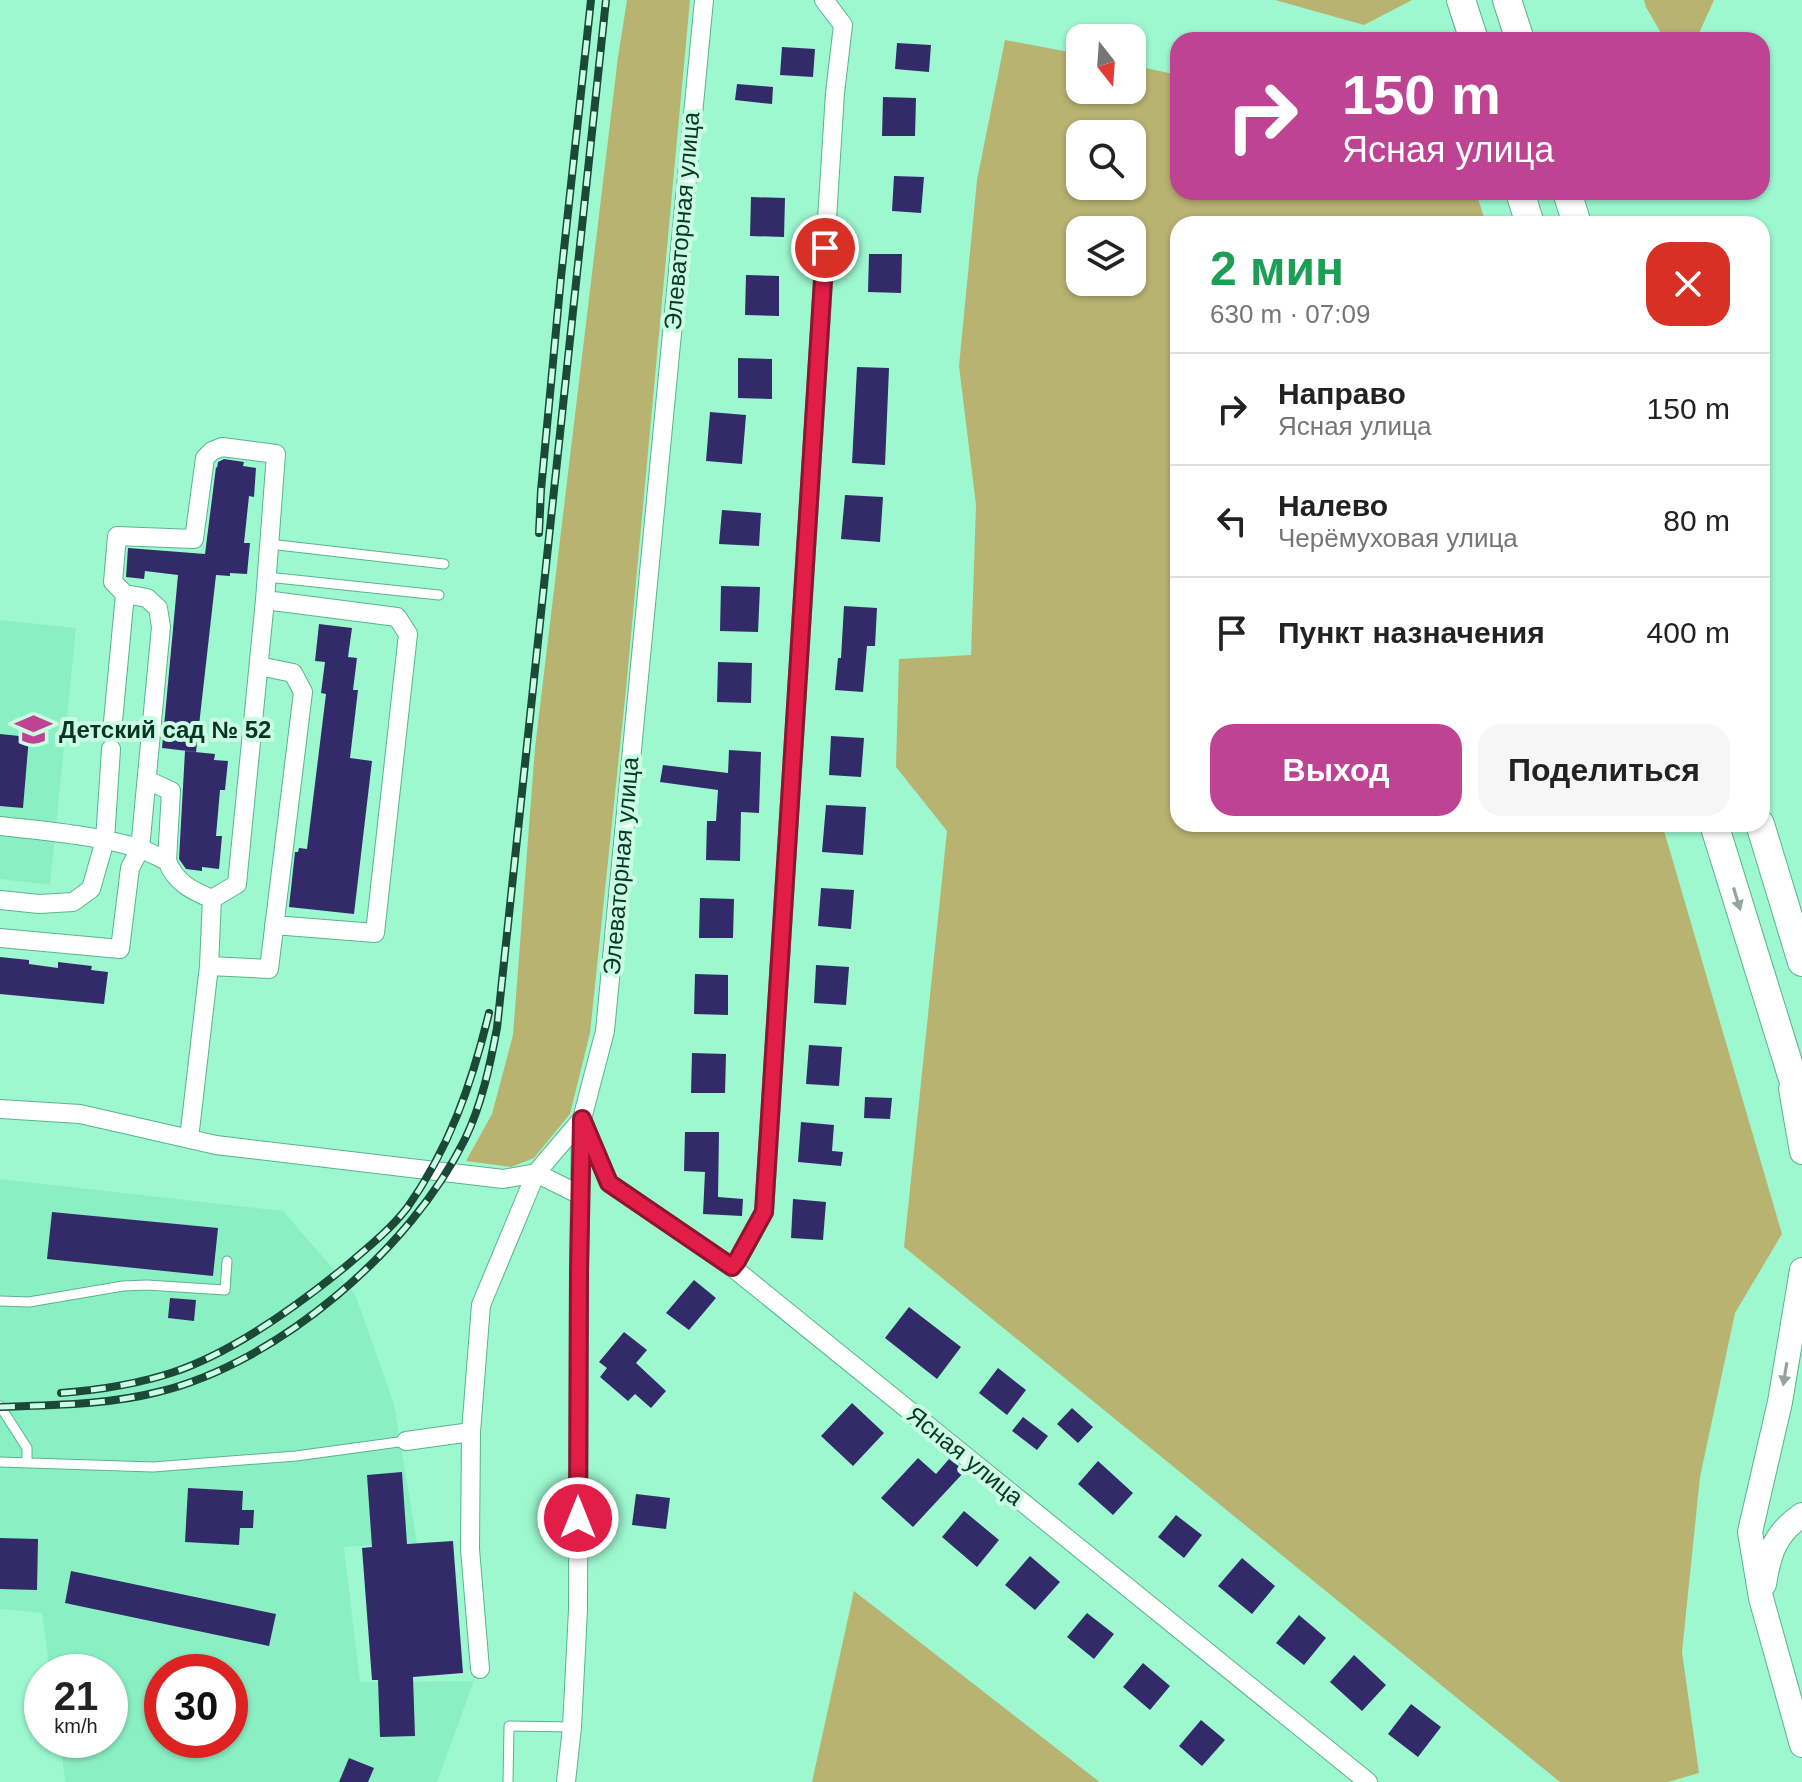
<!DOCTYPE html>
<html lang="ru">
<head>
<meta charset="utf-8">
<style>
  :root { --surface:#fff; --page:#f6f6f6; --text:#222; --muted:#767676; --line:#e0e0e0; --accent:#bf4393 }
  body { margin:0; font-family:Arial,sans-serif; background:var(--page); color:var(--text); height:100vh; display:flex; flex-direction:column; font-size:30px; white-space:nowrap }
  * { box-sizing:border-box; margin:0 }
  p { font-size:26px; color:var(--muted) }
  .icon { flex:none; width:44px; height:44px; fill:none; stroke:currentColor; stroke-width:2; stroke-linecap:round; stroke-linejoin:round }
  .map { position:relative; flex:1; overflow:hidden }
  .details { position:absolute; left:1170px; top:216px; width:600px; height:616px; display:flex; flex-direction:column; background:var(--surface); border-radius:24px; box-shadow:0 2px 6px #0004 }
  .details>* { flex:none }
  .top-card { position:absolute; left:1170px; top:32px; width:600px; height:168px; border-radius:24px; box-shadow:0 2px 6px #0004; background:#bf4393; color:#fff; overflow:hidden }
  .needle { width:52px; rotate:163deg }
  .buttons { position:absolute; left:1066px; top:24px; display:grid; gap:16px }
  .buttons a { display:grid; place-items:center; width:80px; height:80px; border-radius:16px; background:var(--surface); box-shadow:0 2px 6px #0004; font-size:40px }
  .speed { position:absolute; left:24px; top:1654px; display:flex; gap:16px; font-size:40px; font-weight:700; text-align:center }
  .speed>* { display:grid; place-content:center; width:104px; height:104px; border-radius:50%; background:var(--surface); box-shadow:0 2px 6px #0004; line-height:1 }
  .speed small { font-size:20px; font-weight:400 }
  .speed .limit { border:12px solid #d22; background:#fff; color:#111 }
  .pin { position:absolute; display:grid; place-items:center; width:68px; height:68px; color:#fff; margin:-34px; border:4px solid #fff; border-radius:50%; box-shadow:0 2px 8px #0007 }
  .me { position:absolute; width:88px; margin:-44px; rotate:0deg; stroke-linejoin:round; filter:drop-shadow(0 0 6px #0008) }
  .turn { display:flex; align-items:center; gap:28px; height:168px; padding:0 40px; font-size:36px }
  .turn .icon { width:104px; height:104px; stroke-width:2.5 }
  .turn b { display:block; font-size:56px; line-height:68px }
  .round { display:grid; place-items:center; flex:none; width:84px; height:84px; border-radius:24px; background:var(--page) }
  .summary { display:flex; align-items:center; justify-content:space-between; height:136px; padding:0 40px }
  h1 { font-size:48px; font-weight:700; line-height:60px; color:#1e9e55 }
  .action { display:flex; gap:16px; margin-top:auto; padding:16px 40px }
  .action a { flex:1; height:92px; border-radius:24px; background:var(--accent); color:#fff; font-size:32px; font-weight:700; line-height:92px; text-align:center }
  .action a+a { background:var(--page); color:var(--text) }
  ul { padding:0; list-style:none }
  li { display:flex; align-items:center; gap:24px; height:112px; padding:0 40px; border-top:2px solid var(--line) }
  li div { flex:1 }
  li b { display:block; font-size:30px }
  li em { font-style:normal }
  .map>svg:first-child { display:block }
</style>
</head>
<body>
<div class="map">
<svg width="1802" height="1782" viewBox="0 0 1802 1782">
  <rect width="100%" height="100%" fill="#9df8d0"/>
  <path fill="#8af0c4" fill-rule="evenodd" d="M0,620L76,628L50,885L0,879Z
    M0,1179L283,1211L355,1294L394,1404L417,1543L344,1547L360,1682L474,1681L437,1782H65L60,1740H110V1672H50L42,1613L0,1609ZM162,1672H230V1740H162Z"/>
  <path fill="#b8b371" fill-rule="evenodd" d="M627,0H690L626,689L590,1033L570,1114L534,1158L511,1167L466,1161L492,1114L513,1035L535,748L618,57Z
    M1275,0H1412L1364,25Z
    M1644,0H1714L1700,31L1699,40H1665L1646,7Z
    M1005,40L1080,54V90H1132V65L1178,75V192H1476L1486,224H1178V824H1662L1782,1234L1735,1313L1700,1477L1682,1652L1699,1773L1668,1782H1560L904,1247L947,831L896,767L899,659L971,655L976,505L959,366L977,180ZM1132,134V186H1080V134ZM1132,230V282H1080V230Z
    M854,1591L1097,1780L1099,1782H812Z"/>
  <path fill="#332b69" d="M897,43L931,45L929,72L895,69Z
    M782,47L815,49L813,77L780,75Z
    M737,84L773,87L772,104L735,100Z
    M883,97L916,98L915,136H882Z
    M894,176L924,177L921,213L892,211Z
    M751,197L785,198L784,237L750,236Z
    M869,254H902L901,293L868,292Z
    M746,275L779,276V316L745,315Z
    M738,358L772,359V399L738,398Z
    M857,367L889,368L885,465L852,463Z
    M710,412L746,415L742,464L706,461Z
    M224,459L244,462L243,466L256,468L254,497L249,496L244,543H250L247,574L230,573V576L216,575L196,752L162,748L178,575L145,571L144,579L126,577L128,548L205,554L216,467L217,468L218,462Z
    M845,495L883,497L880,542L841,539Z
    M722,510L761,513L759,546L719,544Z
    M721,586L760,587L758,632L720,631Z
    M844,606L877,608L875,646H867L863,692L835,690L838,658H841Z
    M319,624L352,628L348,657L357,658L353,690H358L350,758L372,761L354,914L289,907L295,852H298L299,848L307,849L326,694L321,693L325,662L315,661Z
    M718,662L752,663L751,703L717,702Z
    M0,734L29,737L23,808L0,806Z
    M831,736L864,738L861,777L829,775Z
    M729,750L761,752L759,813L741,812L740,861L706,860L707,821H716L718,790L660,782L663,765L728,773Z
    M185,751L215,754L214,760L228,761L225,790H220L216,836H222L219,869L202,867V871L186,869L179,859Z
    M826,805L866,807L863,855L822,852Z
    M821,888L854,890L851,929L818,926Z
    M700,898L734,899L733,938H699Z
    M0,957L29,960V964L58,968V962L92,966L91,970L108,972L104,1004L0,994Z
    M816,965L849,967L846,1005L814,1003Z
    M695,974L728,975V1015L694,1014Z
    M809,1045L842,1047L839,1086L806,1084Z
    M692,1053L726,1054L725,1093H691Z
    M865,1097L892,1098L890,1119L864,1118Z
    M801,1122L834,1125L832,1151L843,1152L841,1166L798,1162Z
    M685,1132H719L718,1197L743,1199L742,1216L703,1214L705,1172L684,1171Z
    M793,1199L826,1202L823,1240L791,1238Z
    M52,1212L218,1228L213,1276L47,1259Z
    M694,1280L716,1298L689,1330L666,1313Z
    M170,1298L196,1300L194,1321L168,1318Z
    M909,1307L961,1347L937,1379L885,1338Z
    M624,1332L647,1350L636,1363L666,1391L651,1408L635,1394L628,1401L600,1377L607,1368L599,1362Z
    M998,1368L1026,1390L1007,1415L979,1393Z
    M852,1403L884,1433L853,1466L821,1436Z
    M1072,1408L1093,1427L1078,1443L1057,1424Z
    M1023,1417L1048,1436L1037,1450L1012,1431Z
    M918,1458L936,1474L949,1459L965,1471L913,1527L881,1498Z
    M1098,1461L1133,1493L1113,1515L1078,1484Z
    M402,1472L407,1544L453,1541L463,1673L413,1677L415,1736L380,1737L378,1680H372L362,1548L372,1547L367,1475Z
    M188,1488L243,1491L242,1510H254L253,1528H240L239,1545L185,1542Z
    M636,1494L670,1498L666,1529L632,1525Z
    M964,1511L999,1540L977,1567L942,1537Z
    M1176,1515L1202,1535L1184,1558L1158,1537Z
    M0,1538L38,1539L37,1590L0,1589Z
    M1030,1556L1060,1582L1035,1610L1005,1585Z
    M1242,1558L1275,1586L1252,1614L1218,1586Z
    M71,1571L276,1614L269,1646L65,1603Z
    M1087,1613L1114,1634L1094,1659L1067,1637Z
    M1299,1615L1326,1638L1304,1665L1276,1643Z
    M1354,1655L1386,1685L1362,1711L1330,1682Z
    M1143,1663L1170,1686L1150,1710L1123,1687Z
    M1411,1704L1441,1727L1418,1757L1388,1734Z
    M1201,1720L1225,1740L1202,1766L1179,1746Z
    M349,1758L374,1768L368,1782H339Z"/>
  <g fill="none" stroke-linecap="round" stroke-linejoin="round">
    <defs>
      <path id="lane" d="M269,544L444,564
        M267,577L439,595
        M0,1301L29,1302L123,1286L147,1285L225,1290L227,1261
        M0,1406L27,1448V1463
        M0,1462L153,1467L296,1456L406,1441
        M508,1782L509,1726L572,1727"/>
      <path id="street" d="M265,600L397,617L408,634L375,933L274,925
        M112,732L125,594
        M147,780L171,791L167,861
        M0,826C46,831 94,835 138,848C148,851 158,857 167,861C176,883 191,890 212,899L237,884L265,600L276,454L222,447L212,451L205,458L194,539L117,536L113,582L125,594L147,598L158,608L161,627L140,849L130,868L120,949L0,938
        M0,900L39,904L73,902L91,889L105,840L111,749
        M209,966L269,969L303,692L293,673L259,666
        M0,1109L80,1114L216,1145L503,1179L536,1173L582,1119L605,1031L704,0
        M582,1119L609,1183L732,1267L1368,1782
        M189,1139L209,966L212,899
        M732,1267L737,1261L764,1212L835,93L843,25L824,0
        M471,1432L470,1549L480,1669
        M406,1441L471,1432L481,1305L536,1173L580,1195
        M566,1782L572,1727L578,1610L579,1272L581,1125"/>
      <path id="secondary" d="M1791,1089L1802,1152
        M1802,1270L1780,1402L1750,1532L1761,1598L1802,1745
        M1764,1584C1769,1553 1775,1533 1802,1515"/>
      <path id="primary" d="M1461,0L1474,40
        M1507,0L1520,40
        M1520,192L1530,224
        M1567,192L1577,224
        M1714,824L1802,1108
        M1760,824L1802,962"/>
    </defs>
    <use href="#lane" stroke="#58b48e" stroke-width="11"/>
    <use href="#street" stroke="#58b48e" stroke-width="20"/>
    <use href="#secondary" stroke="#58b48e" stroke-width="26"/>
    <use href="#primary" stroke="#58b48e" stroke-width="30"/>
    <use href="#lane" stroke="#fff" stroke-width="9"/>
    <use href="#street" stroke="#fff" stroke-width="18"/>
    <use href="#secondary" stroke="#fff" stroke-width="24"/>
    <use href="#primary" stroke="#fff" stroke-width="28"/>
    <defs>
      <path id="rail" d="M539,533L541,490L561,277L591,0
        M61,1393C99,1390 138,1384 174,1372C233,1352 297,1306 345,1267C366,1249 390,1230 407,1208C449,1149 472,1083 489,1013
        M0,1407C52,1405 107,1405 158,1392C278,1363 411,1249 465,1139C482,1104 490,1065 497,1028L606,0"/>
    </defs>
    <use href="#rail" stroke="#1b4837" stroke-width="8"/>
    <use href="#rail" stroke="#c9fde4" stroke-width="5" stroke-dasharray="15" stroke-linecap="butt"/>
  </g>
  <defs><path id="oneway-solid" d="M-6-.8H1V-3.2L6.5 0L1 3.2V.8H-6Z" transform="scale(2)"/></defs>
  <g fill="#92a49d">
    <use href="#oneway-solid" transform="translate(1737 899) rotate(73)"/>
    <use href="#oneway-solid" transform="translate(1785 1374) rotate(99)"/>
  </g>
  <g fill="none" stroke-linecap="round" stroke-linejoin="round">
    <defs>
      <path id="route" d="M578,1518L579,1272L582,1119L609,1183L732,1267L737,1261L764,1212L825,248"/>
    </defs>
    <use href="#route" stroke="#92132f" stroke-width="20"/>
    <use href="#route" stroke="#e11d48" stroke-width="14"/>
  </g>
  <defs>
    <symbol id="school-bare" viewBox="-9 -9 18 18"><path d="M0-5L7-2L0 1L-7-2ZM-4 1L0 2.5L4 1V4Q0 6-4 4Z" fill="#bf4393" stroke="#c9fde4" stroke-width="2.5" paint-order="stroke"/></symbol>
  </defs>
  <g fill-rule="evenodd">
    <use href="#school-bare" x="8" y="704" width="51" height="51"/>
  </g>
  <g text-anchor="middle" stroke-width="8" stroke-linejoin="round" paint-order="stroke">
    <g font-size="24" fill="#0c3425" stroke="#c9fde4">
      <text transform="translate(682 221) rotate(-85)" y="8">Элеваторная улица</text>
      <text transform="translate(621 866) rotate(-85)" y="8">Элеваторная улица</text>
      <text transform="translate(965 1456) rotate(39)" y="8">Ясная улица</text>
    </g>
    <g font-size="24" font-weight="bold" fill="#0c3425" stroke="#c9fde4" text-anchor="start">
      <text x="59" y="738">Детский сад № 52</text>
    </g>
  </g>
</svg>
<div class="buttons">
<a><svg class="needle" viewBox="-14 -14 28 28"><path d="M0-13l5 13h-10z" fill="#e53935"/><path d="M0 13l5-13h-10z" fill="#767676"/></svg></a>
<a><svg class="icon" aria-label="search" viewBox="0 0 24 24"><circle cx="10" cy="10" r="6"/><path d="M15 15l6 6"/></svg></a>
<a><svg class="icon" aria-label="layers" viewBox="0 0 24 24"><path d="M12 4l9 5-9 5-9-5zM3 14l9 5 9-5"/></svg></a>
</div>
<div class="speed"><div>21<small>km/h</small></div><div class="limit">30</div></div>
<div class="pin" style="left:825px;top:248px;background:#d93025"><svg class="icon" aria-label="arrive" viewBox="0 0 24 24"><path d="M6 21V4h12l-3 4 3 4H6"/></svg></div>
<svg class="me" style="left:578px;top:1518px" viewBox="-20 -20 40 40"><circle r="17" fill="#e11d48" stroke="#fff" stroke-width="3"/><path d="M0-11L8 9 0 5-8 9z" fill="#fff"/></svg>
<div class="top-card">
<div class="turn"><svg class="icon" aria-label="right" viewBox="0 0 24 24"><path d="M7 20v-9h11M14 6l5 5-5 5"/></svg><div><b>150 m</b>Ясная улица</div></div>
</div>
<section class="details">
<div class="summary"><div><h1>2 мин</h1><p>630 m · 07:09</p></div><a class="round" style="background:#d93025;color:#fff"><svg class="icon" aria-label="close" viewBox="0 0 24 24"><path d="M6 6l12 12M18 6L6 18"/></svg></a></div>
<ul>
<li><svg class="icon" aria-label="right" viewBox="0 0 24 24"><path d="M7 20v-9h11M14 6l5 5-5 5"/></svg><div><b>Направо</b><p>Ясная улица</p></div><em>150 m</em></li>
<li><svg class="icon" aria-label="left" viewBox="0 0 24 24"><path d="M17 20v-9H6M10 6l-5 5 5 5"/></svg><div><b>Налево</b><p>Черёмуховая улица</p></div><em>80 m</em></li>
<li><svg class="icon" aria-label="arrive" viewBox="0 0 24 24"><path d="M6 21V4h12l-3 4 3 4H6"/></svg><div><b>Пункт назначения</b></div><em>400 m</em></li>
</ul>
<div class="action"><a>Выход</a><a>Поделиться</a></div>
</section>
</div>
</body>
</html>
